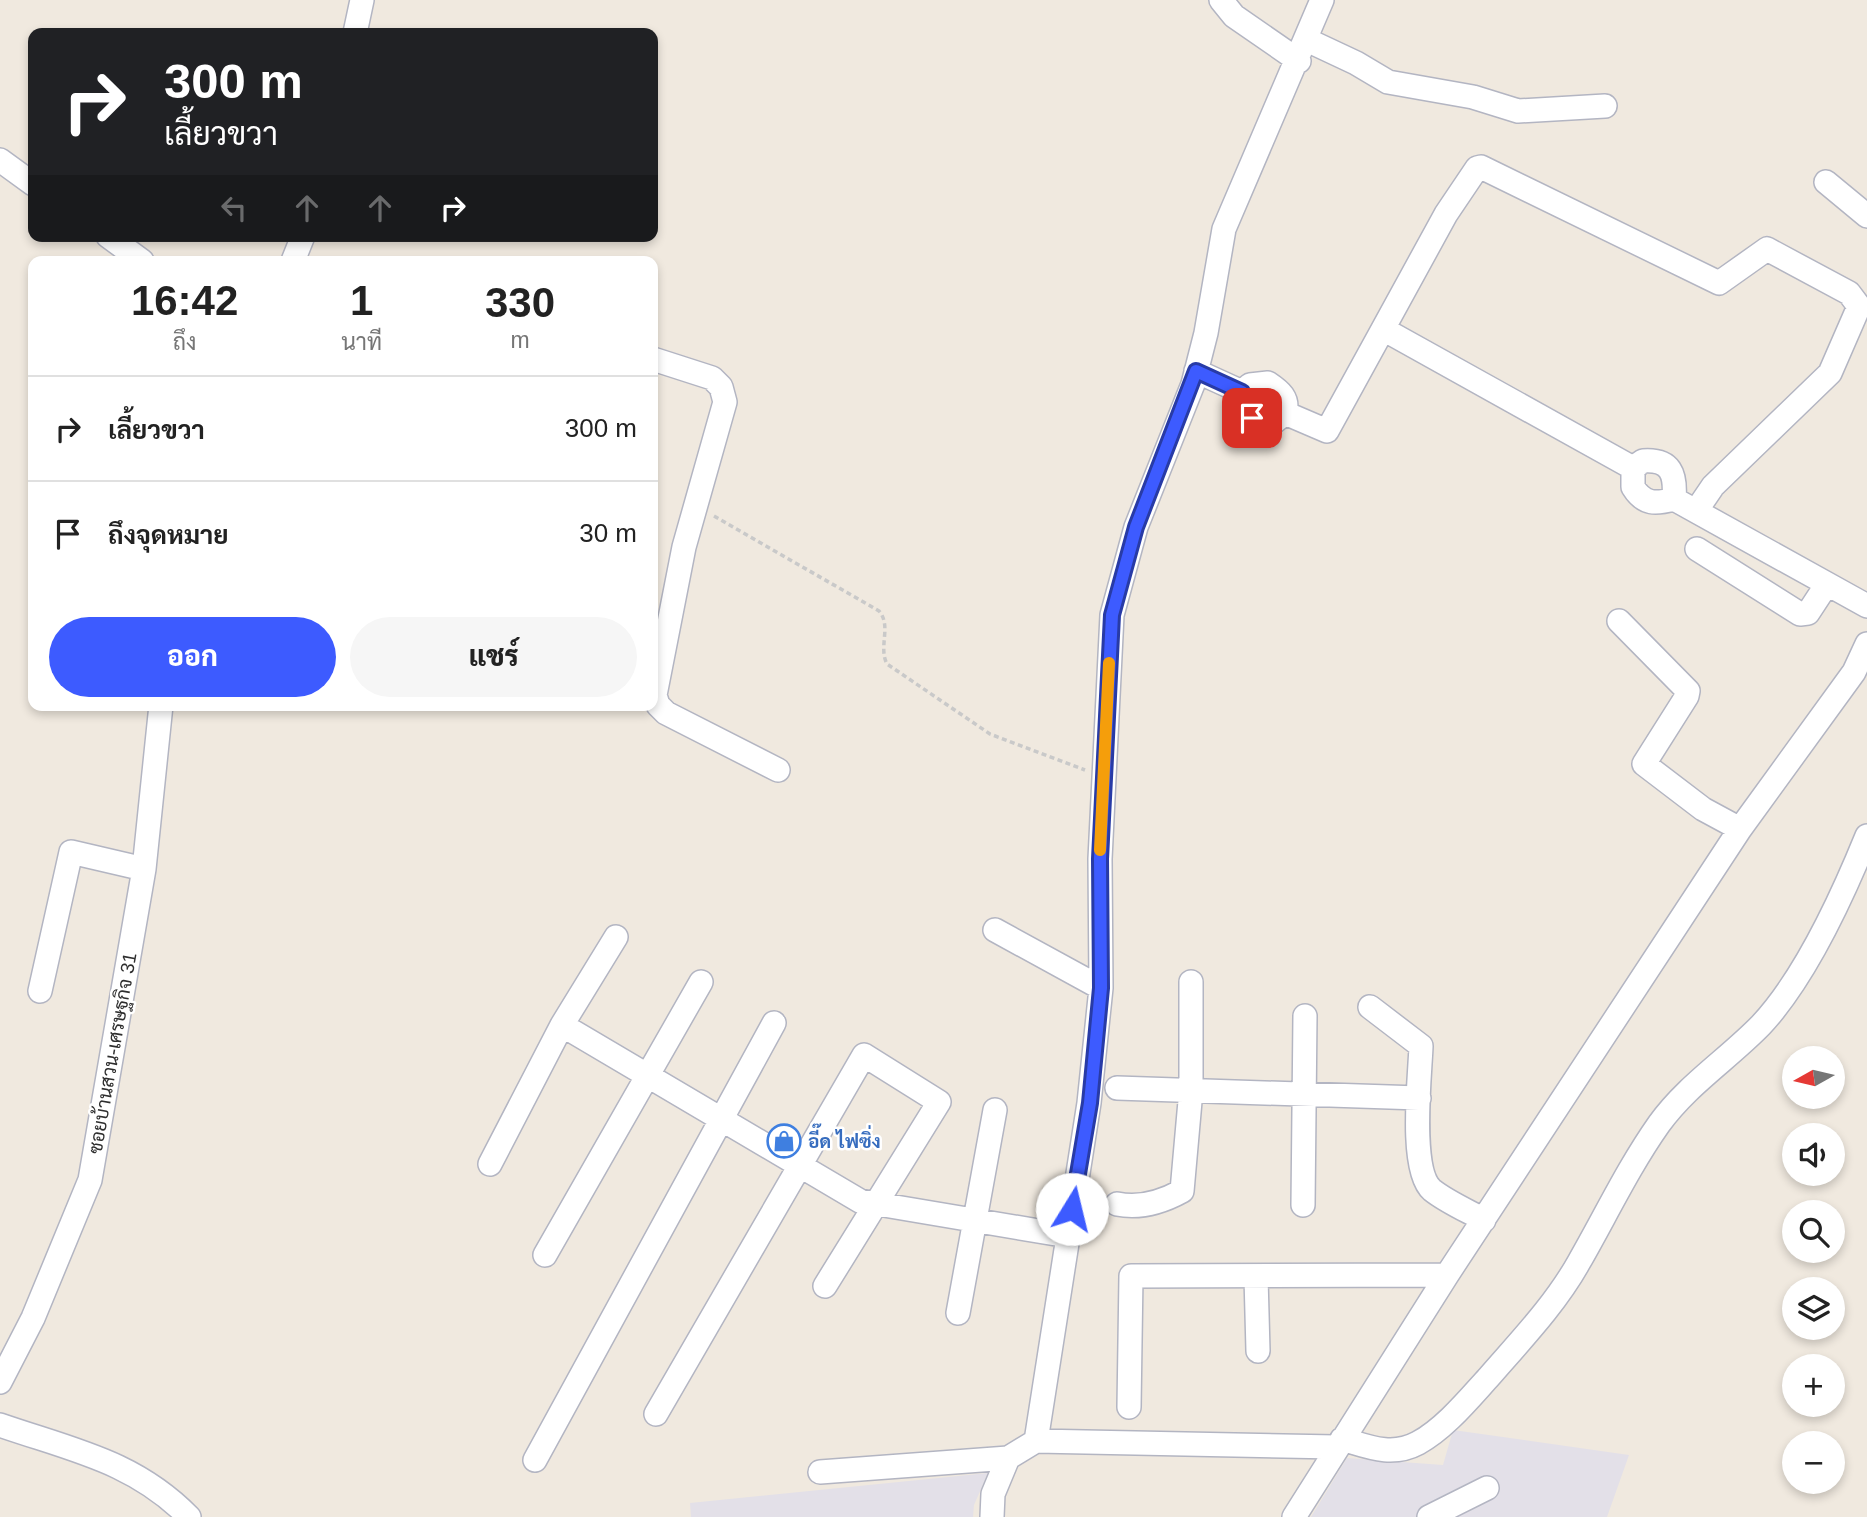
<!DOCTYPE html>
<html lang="th">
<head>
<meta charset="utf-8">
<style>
  :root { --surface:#fff; --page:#f6f6f6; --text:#222; --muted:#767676; --line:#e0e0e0; --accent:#3d5bff }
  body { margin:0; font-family:Helvetica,Sarabun,sans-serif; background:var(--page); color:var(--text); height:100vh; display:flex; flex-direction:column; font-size:26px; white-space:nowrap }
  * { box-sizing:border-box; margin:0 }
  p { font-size:23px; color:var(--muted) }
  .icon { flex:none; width:38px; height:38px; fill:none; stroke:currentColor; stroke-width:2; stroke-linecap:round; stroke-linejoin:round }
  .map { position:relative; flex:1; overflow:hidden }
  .panel { position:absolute; left:28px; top:256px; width:630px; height:455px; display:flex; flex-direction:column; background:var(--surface); border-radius:14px; box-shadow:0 4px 10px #0003 }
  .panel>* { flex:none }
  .banner { position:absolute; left:28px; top:28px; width:630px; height:214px; border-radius:14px; box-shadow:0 4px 10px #0003; background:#202124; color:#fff; overflow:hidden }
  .needle { width:46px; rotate:262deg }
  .controls { position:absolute; left:1782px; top:1046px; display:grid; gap:14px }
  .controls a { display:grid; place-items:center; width:63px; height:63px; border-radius:50%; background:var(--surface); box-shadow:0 4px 10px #0003; font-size:35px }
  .pin { position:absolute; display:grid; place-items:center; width:60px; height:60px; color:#fff; margin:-30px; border-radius:14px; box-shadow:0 4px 10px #0006 }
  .me { position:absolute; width:77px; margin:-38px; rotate:9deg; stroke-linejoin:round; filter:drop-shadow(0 0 5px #0008) }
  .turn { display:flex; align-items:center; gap:24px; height:147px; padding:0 21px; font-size:32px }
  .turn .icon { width:91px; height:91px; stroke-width:2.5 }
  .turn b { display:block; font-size:49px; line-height:60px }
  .lanes { display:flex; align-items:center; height:66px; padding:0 21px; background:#0003; justify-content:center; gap:35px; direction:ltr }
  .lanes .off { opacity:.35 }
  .eta { display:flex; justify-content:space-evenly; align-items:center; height:119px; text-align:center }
  .eta b { font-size:42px; font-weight:800; line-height:49px }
  .primary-button { display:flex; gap:14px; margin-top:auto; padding:14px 21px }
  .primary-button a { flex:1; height:80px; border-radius:42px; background:var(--accent); color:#fff; font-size:28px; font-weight:800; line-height:80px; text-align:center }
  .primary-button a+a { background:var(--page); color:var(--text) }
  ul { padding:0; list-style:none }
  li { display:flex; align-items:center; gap:21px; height:105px; padding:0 21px; border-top:2px solid var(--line) }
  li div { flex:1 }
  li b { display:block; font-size:26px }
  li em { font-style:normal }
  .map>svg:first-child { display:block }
</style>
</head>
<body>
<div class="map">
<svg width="1867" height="1517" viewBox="0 0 1867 1517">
  <rect width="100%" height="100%" fill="#f0e9df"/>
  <path fill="#e3e0e8" d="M1453,1430L1629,1455L1607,1517H1311L1347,1458L1443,1465Z
    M988,1473L974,1505L973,1517H691L690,1503Z"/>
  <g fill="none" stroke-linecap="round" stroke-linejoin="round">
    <defs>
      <path id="minor" d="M1221,0L1234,16L1299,61
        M355,33L362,0
        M1307,40L1356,63L1388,82L1473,97L1518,111L1605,106
        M0,160L33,184
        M1826,182L1867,216
        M108,236L142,261
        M293,261L303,236
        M1383,329L1446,214L1477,168L1481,167L1719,283L1767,249L1849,293L1858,305L1857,311L1830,373L1713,486L1696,511
        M653,359L712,378L721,387L725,402L684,547L655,695L658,705L666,713L778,770
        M1196,371L1242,392L1244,404L1252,417L1274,422L1285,413L1327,431L1383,329L1633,468V487C1644,505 1656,504 1674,499L1867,606
        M1242,392L1250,385L1268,383C1280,391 1289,398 1285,413
        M1633,468L1643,461C1671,459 1676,474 1674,499
        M1697,549L1800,614L1808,613L1827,584
        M1619,621L1688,691L1687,696L1644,764L1703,809L1740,829
        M995,930L1101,988
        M616,937L562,1025L860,1201L1068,1236
        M40,991L71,852L144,869
        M1370,1007L1421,1046C1420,1076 1409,1170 1432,1190C1447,1202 1468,1211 1484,1220
        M1117,1088L1419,1098
        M490,1164L562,1025
        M1117,1204C1141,1209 1162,1202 1182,1191L1191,1090V982
        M1303,1205L1305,1016
        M545,1255L701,982
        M1256,1277L1258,1351
        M958,1313L995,1110
        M0,1382L33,1318L90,1180L144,869L161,705
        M1129,1407L1131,1276L1447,1275
        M656,1414L864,1055L939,1102L825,1286
        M0,1425C72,1450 134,1461 189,1517
        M1342,1439C1369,1447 1392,1457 1418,1443C1444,1429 1468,1400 1488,1378C1520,1341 1555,1305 1579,1262C1606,1215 1628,1168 1659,1124C1687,1085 1728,1059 1761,1025C1805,978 1843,895 1867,836
        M1036,1441L1336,1447
        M535,1460L774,1023
        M820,1472L1008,1458
        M992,1517L993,1494L1008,1458L1036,1441L1089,1103L1101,988L1100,859L1112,615L1136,527L1193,384L1206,333L1224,229L1322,0
        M1294,1517L1447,1275L1740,829L1854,672L1867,644
        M1429,1517L1487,1488"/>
    </defs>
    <use href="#minor" stroke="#b3b5c2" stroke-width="26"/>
    <path stroke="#c9c9c9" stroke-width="3.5" stroke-dasharray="5 3.5" stroke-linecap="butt" d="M714,516L879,611C892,626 878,647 887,664L990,734L1085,770"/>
    <use href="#minor" stroke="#fff" stroke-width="23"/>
  </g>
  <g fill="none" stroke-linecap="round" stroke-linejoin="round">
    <defs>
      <path id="route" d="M1072,1209L1090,1103L1101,988L1100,859L1112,615L1136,527L1196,371L1242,392L1252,418"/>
    </defs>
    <use href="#route" stroke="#283ba6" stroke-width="18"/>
    <use href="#route" stroke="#3d5bff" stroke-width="12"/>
    <path stroke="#f59e0b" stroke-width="12" d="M1100,850L1109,663"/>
  </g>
  <defs>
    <symbol id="shop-ring" viewBox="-11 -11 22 22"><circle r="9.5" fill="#fff" stroke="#3f7fe0" stroke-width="1.5"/><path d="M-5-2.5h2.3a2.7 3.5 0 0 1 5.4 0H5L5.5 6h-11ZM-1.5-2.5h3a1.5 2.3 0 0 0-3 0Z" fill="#3f7fe0"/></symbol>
  </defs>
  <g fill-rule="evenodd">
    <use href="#shop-ring" x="765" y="1122" width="38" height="38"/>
  </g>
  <g text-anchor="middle" stroke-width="5" stroke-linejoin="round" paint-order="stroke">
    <g font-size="19" fill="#2e2e2e" stroke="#fff">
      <text transform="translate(112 1053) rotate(-80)" y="7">ซอยบ้านสวน-เศรษฐกิจ 31</text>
    </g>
    <g font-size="19" font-weight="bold" fill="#366cbe" stroke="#fff" text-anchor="start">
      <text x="808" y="1148">อี๊ด ไฟซิ่ง</text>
    </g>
  </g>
</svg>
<div class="controls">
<a><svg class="needle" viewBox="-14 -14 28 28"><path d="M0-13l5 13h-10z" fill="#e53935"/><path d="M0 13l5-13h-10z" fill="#767676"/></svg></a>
<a><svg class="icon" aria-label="sound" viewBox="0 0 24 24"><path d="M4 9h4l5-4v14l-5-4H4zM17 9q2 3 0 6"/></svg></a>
<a><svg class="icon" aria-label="search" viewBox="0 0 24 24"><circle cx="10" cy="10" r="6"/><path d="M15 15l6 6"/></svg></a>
<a><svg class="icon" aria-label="layers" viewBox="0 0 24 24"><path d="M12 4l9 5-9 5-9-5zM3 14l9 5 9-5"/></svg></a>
<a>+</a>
<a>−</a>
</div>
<div class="pin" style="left:1252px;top:418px;background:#d93025"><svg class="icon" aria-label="arrive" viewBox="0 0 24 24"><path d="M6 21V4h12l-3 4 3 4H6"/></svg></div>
<svg class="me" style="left:1072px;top:1209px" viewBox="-20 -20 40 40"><circle r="19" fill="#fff"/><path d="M0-13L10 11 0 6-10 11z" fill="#3d5bff"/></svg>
<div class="banner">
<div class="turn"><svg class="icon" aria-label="right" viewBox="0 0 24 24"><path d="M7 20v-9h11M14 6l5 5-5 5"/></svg><div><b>300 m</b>เลี้ยวขวา</div></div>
<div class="lanes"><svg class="icon off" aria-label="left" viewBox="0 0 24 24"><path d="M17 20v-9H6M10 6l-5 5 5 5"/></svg><svg class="icon off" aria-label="ahead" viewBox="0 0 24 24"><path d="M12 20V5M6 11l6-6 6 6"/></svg><svg class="icon off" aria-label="ahead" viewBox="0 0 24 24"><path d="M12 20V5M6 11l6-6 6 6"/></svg><svg class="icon" aria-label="right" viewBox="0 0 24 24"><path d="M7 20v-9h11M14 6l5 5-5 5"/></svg></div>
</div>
<section class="panel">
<div class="eta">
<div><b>16:42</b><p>ถึง</p></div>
<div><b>1</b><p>นาที</p></div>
<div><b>330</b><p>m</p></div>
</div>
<ul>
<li><svg class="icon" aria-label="right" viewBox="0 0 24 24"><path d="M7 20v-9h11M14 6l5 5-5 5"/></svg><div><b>เลี้ยวขวา</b></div><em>300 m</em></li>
<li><svg class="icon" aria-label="arrive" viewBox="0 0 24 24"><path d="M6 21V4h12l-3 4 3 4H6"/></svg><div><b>ถึงจุดหมาย</b></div><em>30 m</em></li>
</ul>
<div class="primary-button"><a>ออก</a><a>แชร์</a></div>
</section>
</div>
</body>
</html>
